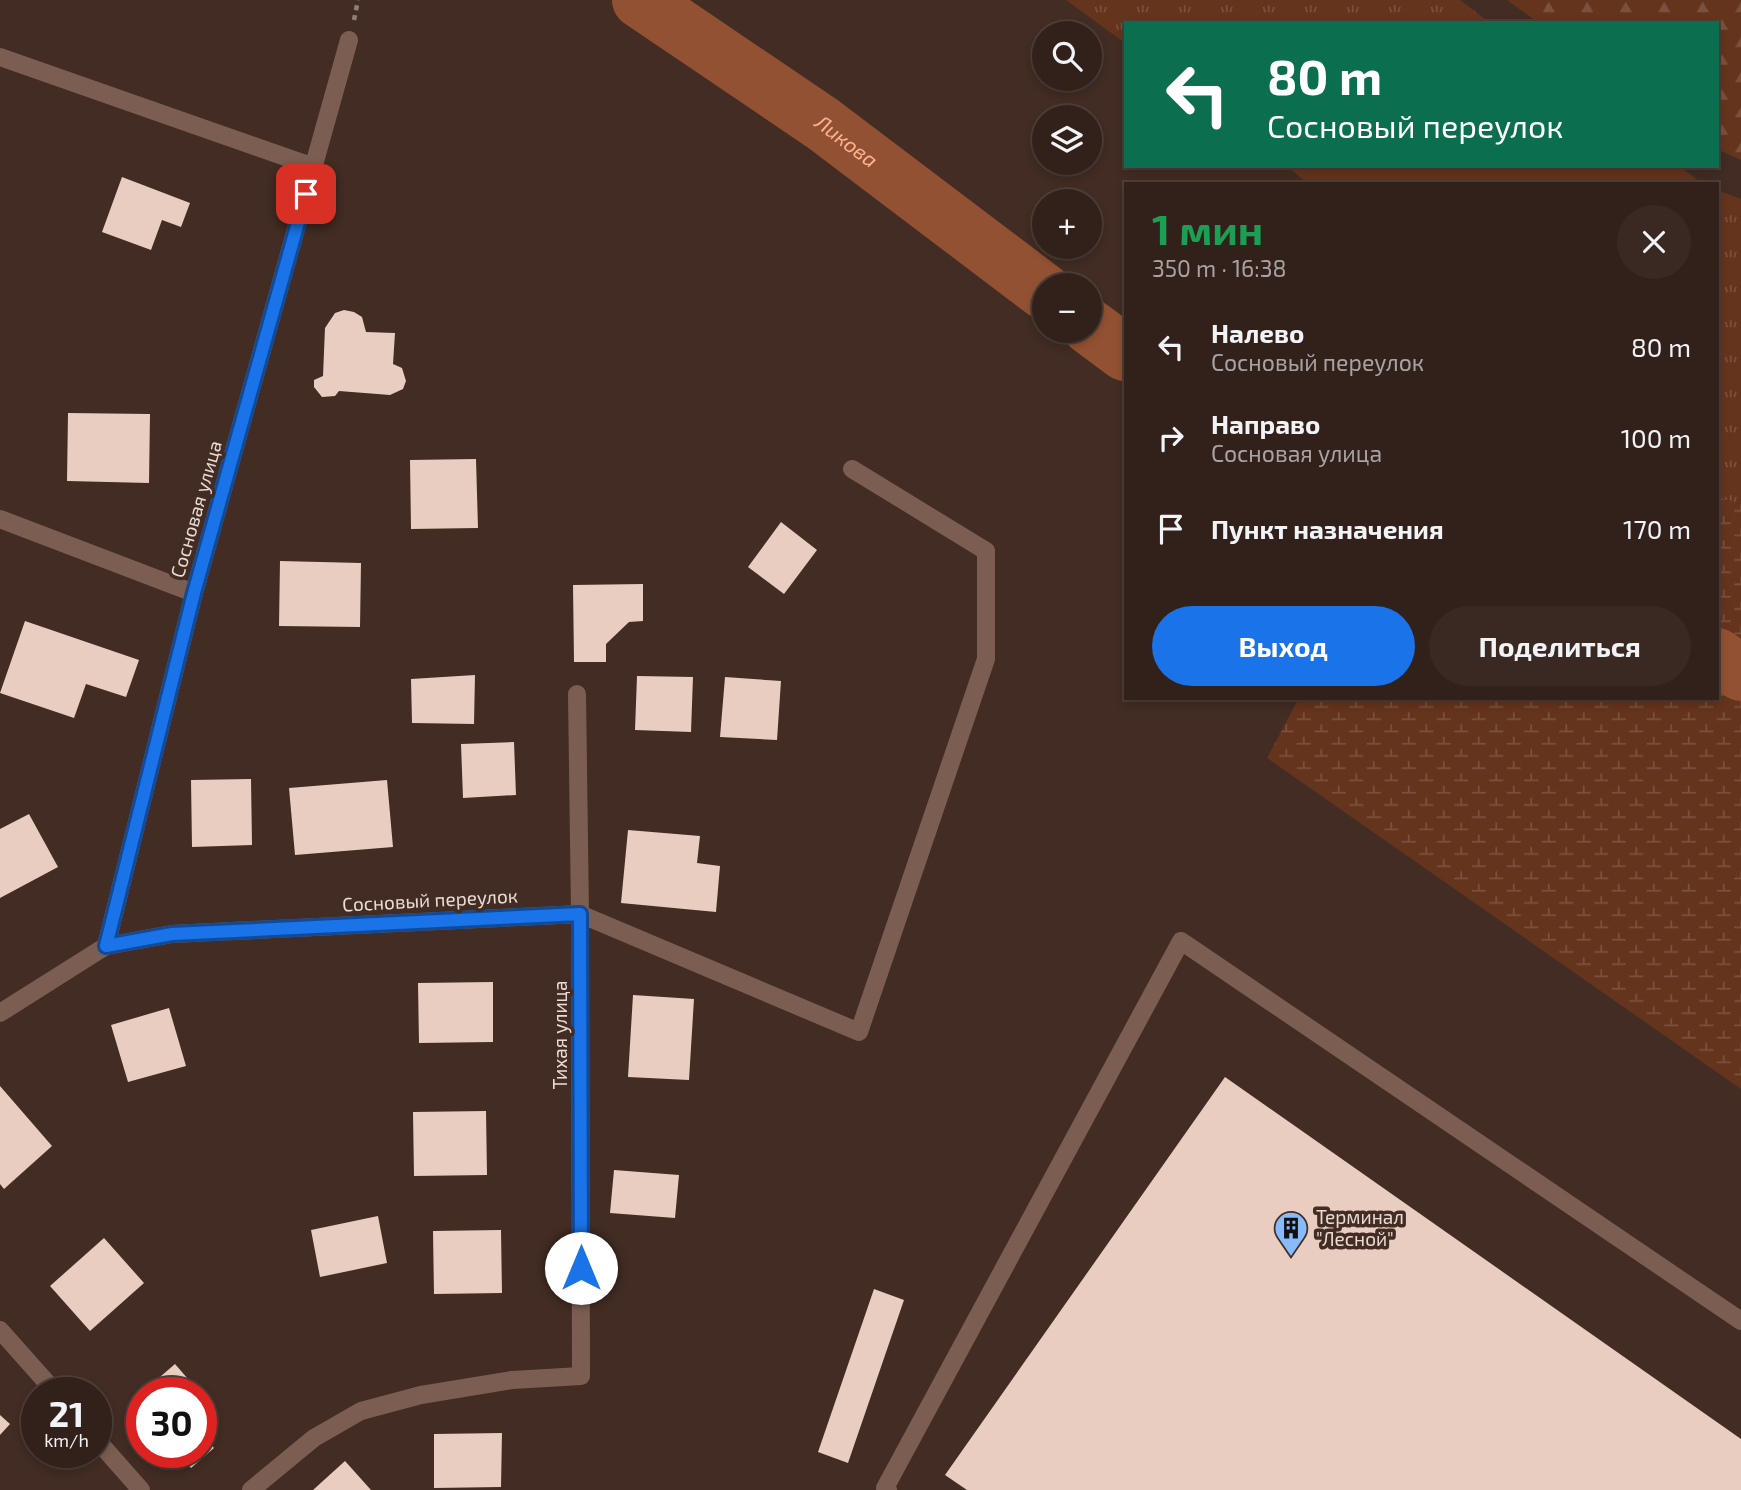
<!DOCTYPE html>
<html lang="ru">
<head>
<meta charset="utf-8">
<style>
  :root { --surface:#32211a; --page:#3a2923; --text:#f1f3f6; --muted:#a8a3a2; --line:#4d3e39; --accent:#1a73e8 }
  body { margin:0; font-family:"Exo 2",sans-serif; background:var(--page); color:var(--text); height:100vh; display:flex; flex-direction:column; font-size:26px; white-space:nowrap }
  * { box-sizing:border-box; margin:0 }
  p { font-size:23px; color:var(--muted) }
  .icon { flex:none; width:38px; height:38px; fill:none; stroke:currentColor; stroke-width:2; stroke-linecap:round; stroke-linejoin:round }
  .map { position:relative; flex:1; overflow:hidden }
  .sheet { position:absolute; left:1124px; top:182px; width:595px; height:518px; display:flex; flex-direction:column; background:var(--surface); border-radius:0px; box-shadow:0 4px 10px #0003,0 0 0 2px var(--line) }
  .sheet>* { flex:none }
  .top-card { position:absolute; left:1124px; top:21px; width:595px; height:147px; border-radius:0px; box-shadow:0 4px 10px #0003,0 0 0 2px var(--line); background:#0b6e4f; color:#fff; overflow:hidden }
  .controls { position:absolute; left:1032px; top:21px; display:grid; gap:14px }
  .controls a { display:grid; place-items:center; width:70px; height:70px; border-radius:50%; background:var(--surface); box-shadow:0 4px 10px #0003,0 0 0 2px var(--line); font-size:35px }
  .speed { position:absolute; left:21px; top:1377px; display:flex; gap:14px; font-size:35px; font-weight:700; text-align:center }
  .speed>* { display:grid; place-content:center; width:91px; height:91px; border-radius:50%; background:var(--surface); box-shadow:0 4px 10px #0003,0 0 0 2px var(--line); line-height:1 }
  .speed small { font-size:18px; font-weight:400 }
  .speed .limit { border:10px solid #d22; background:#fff; color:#111 }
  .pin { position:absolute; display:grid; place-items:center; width:60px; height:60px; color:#fff; margin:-30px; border-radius:14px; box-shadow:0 4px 10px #0006 }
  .me { position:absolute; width:77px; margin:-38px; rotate:0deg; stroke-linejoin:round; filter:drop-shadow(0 0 5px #0008) }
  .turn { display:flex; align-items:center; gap:24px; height:147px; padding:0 28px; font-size:32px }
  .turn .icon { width:91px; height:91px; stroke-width:2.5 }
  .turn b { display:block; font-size:49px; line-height:60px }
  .round { display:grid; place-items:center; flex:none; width:74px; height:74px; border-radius:37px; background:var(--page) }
  .head { display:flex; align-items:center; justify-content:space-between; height:119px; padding:0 28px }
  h1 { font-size:42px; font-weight:700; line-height:52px; color:#1e9e55 }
  .button { display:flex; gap:14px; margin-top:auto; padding:14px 28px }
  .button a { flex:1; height:80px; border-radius:42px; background:var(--accent); color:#fff; font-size:28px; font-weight:700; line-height:80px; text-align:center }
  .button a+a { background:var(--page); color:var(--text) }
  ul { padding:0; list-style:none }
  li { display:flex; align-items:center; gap:21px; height:91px; padding:0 28px }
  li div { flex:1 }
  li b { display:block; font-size:26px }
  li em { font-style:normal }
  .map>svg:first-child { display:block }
</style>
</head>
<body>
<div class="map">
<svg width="1741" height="1490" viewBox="0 0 1741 1490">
  <defs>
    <pattern id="grass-tufts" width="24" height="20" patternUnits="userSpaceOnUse" patternTransform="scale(1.75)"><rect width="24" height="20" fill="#65341d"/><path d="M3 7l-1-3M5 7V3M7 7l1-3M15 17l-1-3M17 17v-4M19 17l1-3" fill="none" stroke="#7b513d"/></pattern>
    <pattern id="forest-firs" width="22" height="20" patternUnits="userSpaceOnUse" patternTransform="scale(1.75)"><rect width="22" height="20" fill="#65341d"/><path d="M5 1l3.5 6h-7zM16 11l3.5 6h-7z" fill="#7b513d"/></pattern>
    <pattern id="wetland-marsh" width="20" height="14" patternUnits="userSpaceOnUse" patternTransform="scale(1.75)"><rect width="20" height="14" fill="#65341d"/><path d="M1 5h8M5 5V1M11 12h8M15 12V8" fill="none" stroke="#7b513d"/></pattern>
  </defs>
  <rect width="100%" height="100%" fill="#422c23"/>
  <path fill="url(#grass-tufts)" d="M1066,0H1460L1490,23H1125V43Z
    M1286,166H1679L1703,184H1309Z
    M1717,190L1741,199V504L1717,497Z"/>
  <path fill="url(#forest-firs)" d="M1507,0H1741V160L1717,149V23H1539Z"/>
  <path fill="url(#wetland-marsh)" d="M1717,497L1741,504V1089L1267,758L1299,698H1717Z"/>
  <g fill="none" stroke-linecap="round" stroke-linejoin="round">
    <g stroke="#925132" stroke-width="56">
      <path id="s1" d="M640,0L823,124L1045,292"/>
      <path d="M1090,327L1125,353"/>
      <path d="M1717,656L1741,673"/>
    </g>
  </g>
  <path fill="#e9cdc0" d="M122,177L190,203L181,227L162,220L151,250L102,232Z
    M344,310L354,312L362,317L366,332L395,333L393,364L402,368L406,381L403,389L390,395L339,391L335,396L322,397L314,387V380L323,376L325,328L335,313Z
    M68,413L150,414L149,483L67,481Z
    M476,459L478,528L411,529L410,460Z
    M781,522L817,550L784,594L748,567Z
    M280,561L361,563L360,627L279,626Z
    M643,584V621L629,622L606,644V662H574L573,585Z
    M25,621L139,660L126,697L86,684L74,718L0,693Z
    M475,675L474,724L412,723L411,679Z
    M637,676L693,677L691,732L635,730Z
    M725,677L781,681L777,740L720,737Z
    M514,742L516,795L463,798L461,744Z
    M251,779L252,845L192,847L191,780Z
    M387,780L393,847L295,855L289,788Z
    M29,814L58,867L0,898V829Z
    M628,830L700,836L697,863L720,866L716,912L621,903Z
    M493,982V1042L419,1043L418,983Z
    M633,995L694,999L689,1080L628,1077Z
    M169,1008L186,1066L128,1082L111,1025Z
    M1225,1077L1741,1439V1490H967L945,1475Z
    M0,1086L52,1146L4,1189L0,1184Z
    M486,1111L487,1175L414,1176L413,1112Z
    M614,1170L679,1175L675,1218L610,1213Z
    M378,1216L387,1263L320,1277L311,1230Z
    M501,1230L502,1293L434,1294L433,1231Z
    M104,1238L144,1283L90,1331L50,1286Z
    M874,1289L904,1300L848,1463L818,1452Z
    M175,1364L195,1387L189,1393H142V1412L132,1401Z
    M0,1415L10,1424L0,1435Z
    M502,1433L501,1487L434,1488V1434Z
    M201,1434L214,1448L191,1468L178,1452H201Z
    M345,1461L371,1490H313Z"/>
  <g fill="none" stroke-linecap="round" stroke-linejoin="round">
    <path stroke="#907e76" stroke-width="4.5" stroke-dasharray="5 5" stroke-linecap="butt" d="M354,20L358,0"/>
    <path stroke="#7b5e51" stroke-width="18" d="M0,57L314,167
      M0,519L194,593
      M106,946L194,593L349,40
      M0,1013L106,946L172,934L580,914L859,1032L986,659V551L852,469
      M0,1330L56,1393
      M96,1439L141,1490
      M251,1490L314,1438L361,1411L421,1395L512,1380L581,1376L580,914L577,694
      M888,1490L885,1488L1181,941L1741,1321"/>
  </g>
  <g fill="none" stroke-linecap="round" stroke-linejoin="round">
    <defs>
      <path id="route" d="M306,194L194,593L106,946L172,934L580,914L581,1268"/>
    </defs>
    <use href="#route" stroke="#114b97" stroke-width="18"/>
    <use href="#route" stroke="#1a73e8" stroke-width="12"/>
  </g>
  <defs>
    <symbol id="building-pin" viewBox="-11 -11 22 30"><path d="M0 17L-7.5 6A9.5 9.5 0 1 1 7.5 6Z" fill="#87bbfb" stroke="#422c23"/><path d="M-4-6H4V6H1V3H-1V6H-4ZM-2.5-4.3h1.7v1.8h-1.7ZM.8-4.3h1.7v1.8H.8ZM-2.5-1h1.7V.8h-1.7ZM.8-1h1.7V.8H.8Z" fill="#111"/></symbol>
  </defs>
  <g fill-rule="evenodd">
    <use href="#building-pin" x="1272" y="1209" width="38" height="52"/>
  </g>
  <g text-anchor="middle" stroke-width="7" stroke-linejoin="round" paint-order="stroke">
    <g font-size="19" fill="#eadbd5" stroke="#422c23">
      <text transform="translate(196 509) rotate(-74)" y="7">Сосновая улица</text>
      <text transform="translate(430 900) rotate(-3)" y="7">Сосновый переулок</text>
      <text transform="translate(560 1035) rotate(-90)" y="7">Тихая улица</text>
    </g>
    <g font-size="19" fill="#eadbd5" stroke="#422c23" text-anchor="start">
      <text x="1316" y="1224">Терминал<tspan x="1316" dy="22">"Лесной"</tspan></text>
    </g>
    <g font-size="21" font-style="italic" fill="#feb18e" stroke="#422c23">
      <text dy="7" stroke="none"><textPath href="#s1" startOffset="250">Ликова</textPath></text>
    </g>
  </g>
</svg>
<div class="controls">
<a><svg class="icon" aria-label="search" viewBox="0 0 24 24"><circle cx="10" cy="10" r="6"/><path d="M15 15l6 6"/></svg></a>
<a><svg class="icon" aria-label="layers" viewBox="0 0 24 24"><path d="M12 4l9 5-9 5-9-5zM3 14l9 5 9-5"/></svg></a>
<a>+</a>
<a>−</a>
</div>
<div class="speed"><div>21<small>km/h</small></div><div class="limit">30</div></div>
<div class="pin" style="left:306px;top:194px;background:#d93025"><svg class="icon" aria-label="arrive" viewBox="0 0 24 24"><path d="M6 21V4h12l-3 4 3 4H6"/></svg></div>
<svg class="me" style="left:581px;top:1268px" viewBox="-20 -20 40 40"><circle r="19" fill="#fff"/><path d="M0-13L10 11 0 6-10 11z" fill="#1a73e8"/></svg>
<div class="top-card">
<div class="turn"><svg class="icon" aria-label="left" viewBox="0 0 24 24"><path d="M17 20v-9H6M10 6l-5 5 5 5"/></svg><div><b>80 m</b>Сосновый переулок</div></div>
</div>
<section class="sheet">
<div class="head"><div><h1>1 мин</h1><p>350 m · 16:38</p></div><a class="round"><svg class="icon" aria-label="close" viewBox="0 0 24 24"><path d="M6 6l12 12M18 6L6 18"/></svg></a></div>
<ul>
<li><svg class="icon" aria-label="left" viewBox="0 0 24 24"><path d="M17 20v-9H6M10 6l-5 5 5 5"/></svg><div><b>Налево</b><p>Сосновый переулок</p></div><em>80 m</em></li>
<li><svg class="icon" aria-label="right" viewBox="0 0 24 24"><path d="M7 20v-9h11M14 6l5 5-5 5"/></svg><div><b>Направо</b><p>Сосновая улица</p></div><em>100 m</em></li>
<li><svg class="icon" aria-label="arrive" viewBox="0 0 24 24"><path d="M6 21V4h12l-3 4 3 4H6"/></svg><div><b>Пункт назначения</b></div><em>170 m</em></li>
</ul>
<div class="button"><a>Выход</a><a>Поделиться</a></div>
</section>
</div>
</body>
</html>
